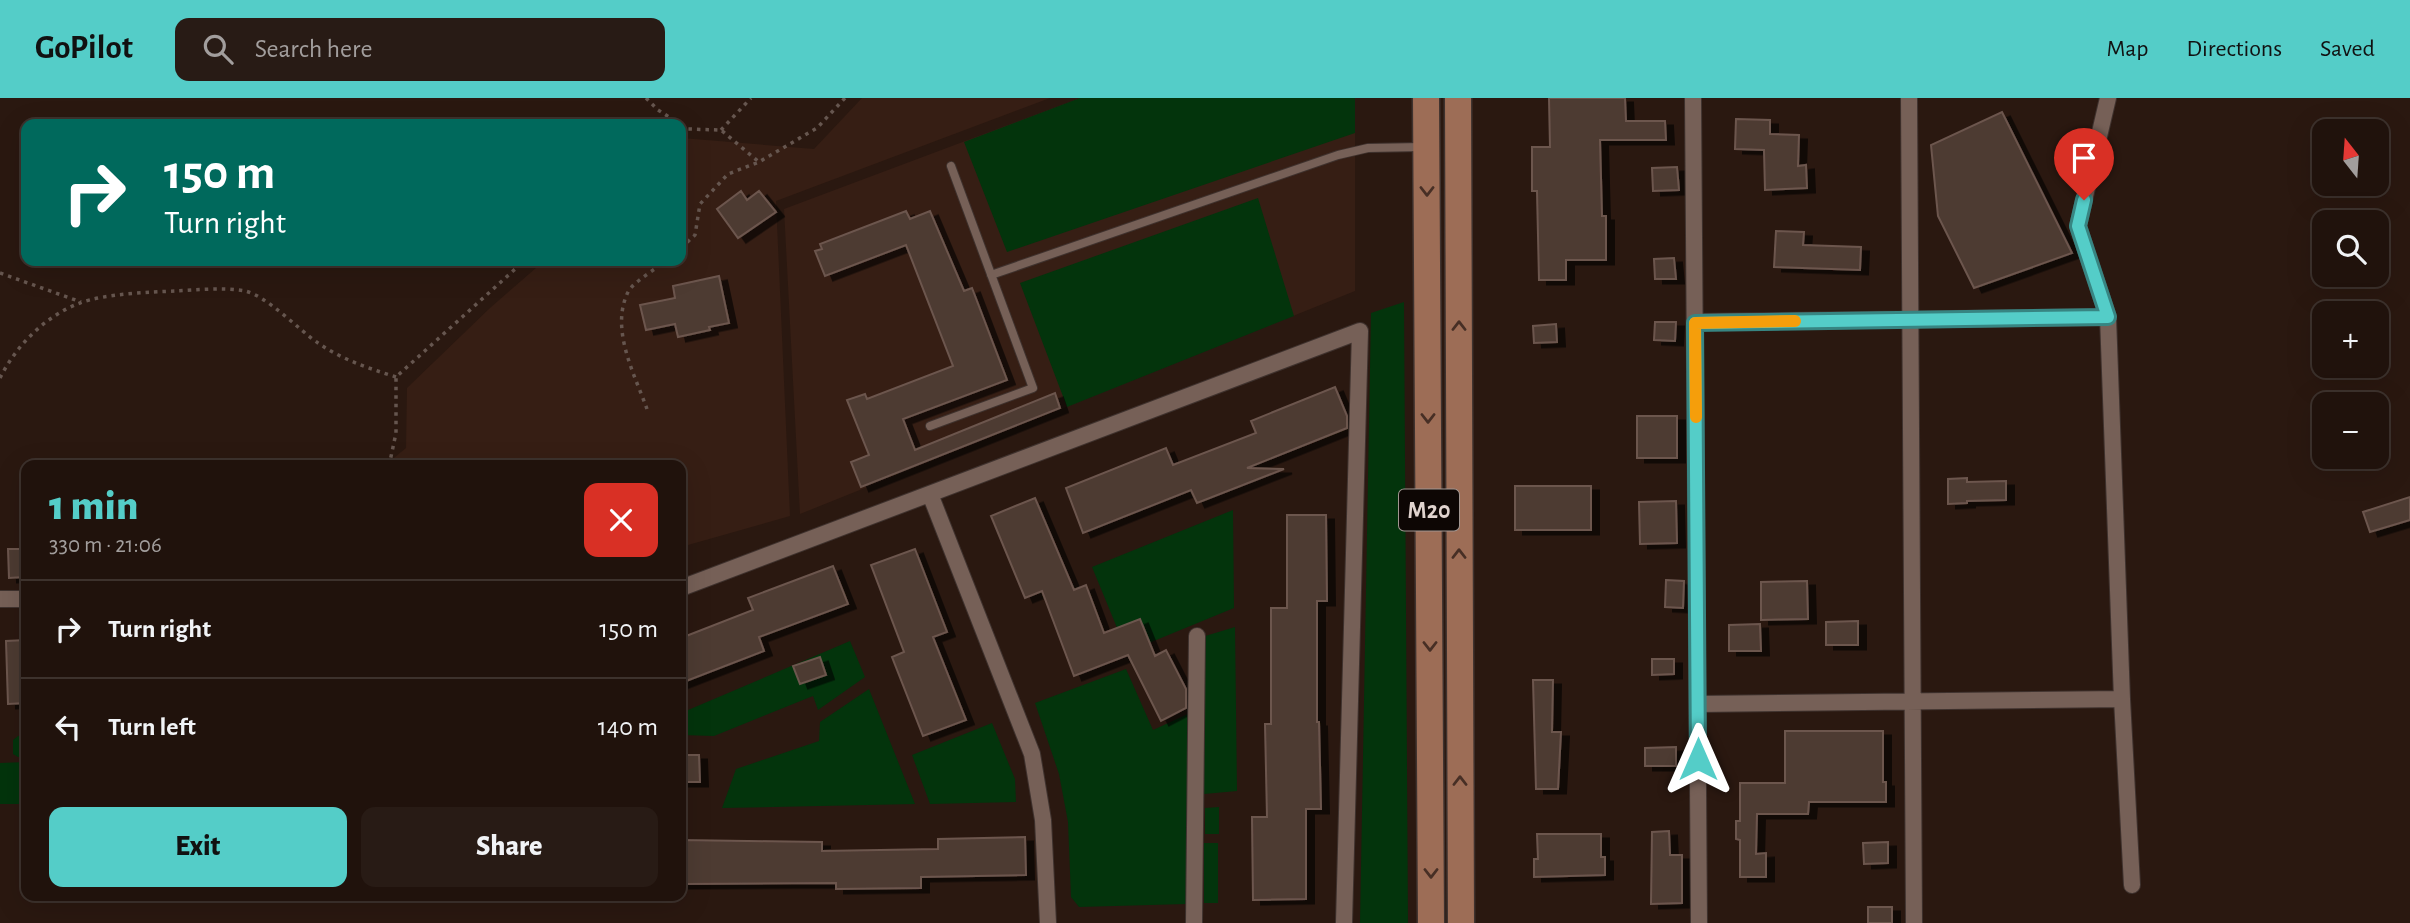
<!DOCTYPE html>
<html lang="en">
<head>
<meta charset="utf-8">
<style>
  :root { --surface:#20120c; --page:#281b15; --text:#f1f3f6; --muted:#a29e9d; --line:#3d322d; --accent:#54cdc8 }
  body { margin:0; font-family:"Alegreya Sans",sans-serif; background:var(--page); color:var(--text); height:100vh; display:flex; flex-direction:column; font-size:26px; white-space:nowrap }
  * { box-sizing:border-box; margin:0 }
  p { font-size:23px; color:var(--muted) }
  .icon { flex:none; width:38px; height:38px; fill:none; stroke:currentColor; stroke-width:2; stroke-linecap:round; stroke-linejoin:round }
  .map { position:relative; flex:1; overflow:hidden }
  .side { position:absolute; left:21px; top:362px; width:665px; height:441px; display:flex; flex-direction:column; background:var(--surface); border-radius:14px; box-shadow:0 7px 28px #0002,0 0 0 2px var(--line) }
  .side>* { flex:none }
  .banner { position:absolute; left:21px; top:21px; width:665px; height:147px; border-radius:14px; box-shadow:0 7px 28px #0002,0 0 0 2px var(--line); background:#00695c; color:#fff; overflow:hidden }
  .needle { width:46px; rotate:343deg }
  .tools { position:absolute; left:2312px; top:21px; display:grid; gap:14px }
  .tools a { display:grid; place-items:center; width:77px; height:77px; border-radius:14px; background:var(--surface); box-shadow:0 7px 28px #0002,0 0 0 2px var(--line); font-size:35px }
  .pin { position:absolute; display:grid; place-items:center; width:60px; height:60px; color:#fff; margin:-72px -30px; border-radius:50% 50% 50% 0; rotate:-45deg; box-shadow:0 0 7px #0007 }
  .pin .icon { rotate:45deg }
  .me { position:absolute; width:77px; margin:-38px; rotate:0deg; stroke-linejoin:round; filter:drop-shadow(0 0 5px #0008) }
  .turn { display:flex; align-items:center; gap:24px; height:147px; padding:0 28px; font-size:32px }
  .turn .icon { width:91px; height:91px; stroke-width:2.5 }
  .turn b { display:block; font-size:49px; line-height:60px }
  .round { display:grid; place-items:center; flex:none; width:74px; height:74px; border-radius:14px; background:var(--page) }
  .overview { display:flex; align-items:center; justify-content:space-between; height:119px; padding:0 28px }
  h1 { font-size:42px; font-weight:800; line-height:52px; color:var(--accent) }
  .action { display:flex; gap:14px; margin-top:auto; padding:14px 28px }
  .action a { flex:1; height:80px; border-radius:14px; background:var(--accent); color:#111; font-size:28px; font-weight:800; line-height:80px; text-align:center }
  .action a+a { background:var(--page); color:var(--text) }
  ul { padding:0; list-style:none }
  li { display:flex; align-items:center; gap:21px; height:98px; padding:0 28px; border-top:2px solid var(--line) }
  li div { flex:1 }
  li b { display:block; font-size:26px }
  li em { font-style:normal }
  header { display:flex; align-items:center; gap:42px; box-sizing:border-box; height:98px; padding:0 35px; background:var(--accent); color:#111 }
  header strong { font-size:33px }
  nav { display:flex; gap:38px; margin-inline-start:auto; font-size:24px }
  .search { width:490px; height:63px; background:var(--page); display:flex; align-items:center; gap:18px; box-sizing:border-box; padding:0 24px; border-radius:14px; color:var(--muted); font-size:26px }
  .map>svg:first-child { display:block }
</style>
</head>
<body>
<header>
<strong>GoPilot</strong>
<div class="search"><svg class="icon" aria-label="search" viewBox="0 0 24 24"><circle cx="10" cy="10" r="6"/><path d="M15 15l6 6"/></svg>Search here</div>
<nav><a>Map</a><a>Directions</a><a>Saved</a></nav>
</header>
<div class="map">
<svg width="2410" height="825" viewBox="0 0 2410 825">
  <defs>
    <filter id="shadow"><feDropShadow dx="8" dy="4.5" stdDeviation="0" flood-color="#0009"/></filter>
  </defs>
  <rect width="100%" height="100%" fill="#2a1810"/>
  <path fill="#361e14" d="M862,0H1050L776,103L790,418L681,449V368H384L406,350L407,290L490,210L544,163H681L682,40L814,51Z
    M1080,0H1355V193L800,416L784,111Z"/>
  <path fill="#03340c" d="M1080,0H1355V35L1007,154L964,44Z
    M1258,100L1294,218L1067,309L1020,185Z
    M1404,204L1408,825H1360L1371,215Z
    M1233,412L1234,510L1127,554L1092,469Z
    M1235,529L1237,693L1204,696L1202,539Z
    M850,543L865,579L818,612L813,598L714,638L681,637V615Z
    M1126,571L1153,632L1188,616L1186,806L1079,809L1071,799L1068,724L1059,676L1035,605Z
    M869,591L915,706L722,710L736,671L819,643L820,624Z
    M992,625L1015,681L1016,704L930,706L912,657Z
    M26,637V659H18L13,656V642L18,638Z
    M26,664V706H0V665Z
    M1219,709V736H1205V710Z
    M1204,745H1218V805H1204Z"/>
  <path fill="#4e3a32" stroke="#6c564e" stroke-width="2" filter="url(#shadow)" d="M1549,0H1625L1626,23H1665L1666,42H1600L1602,118H1606V162H1566V182H1539L1537,93H1532V49H1550Z
    M2002,14L2072,155L1974,190L1938,118L1931,47Z
    M1736,21L1770,22V36L1799,37L1798,68L1806,67L1807,90L1765,92L1764,52L1735,51Z
    M1677,69L1679,92L1653,93L1652,70Z
    M741,93L747,102L759,93L776,114L738,140L717,111Z
    M906,113L910,121L930,113L964,193L972,190L1007,282L903,321L915,352L1055,295L1060,310L861,389L851,364L869,357L847,302L865,296L867,301L953,268L906,147L825,178L815,153L822,151L820,146Z
    M1776,133L1804,134L1803,147L1861,149L1860,172L1774,169Z
    M1674,160L1676,181H1655L1654,161Z
    M719,178L729,225L709,229L710,232L678,239L675,226L646,232L640,207L675,200L673,188Z
    M1655,224H1676L1675,243L1654,242Z
    M1556,226L1557,244L1534,245L1533,228Z
    M1335,289L1347,318V330L1247,370L1284,371L1197,405L1191,392L1083,435L1066,390L1166,350L1173,367L1256,335L1251,323Z
    M1637,318H1677V360H1637Z
    M1967,380V384L2006,383V402L1967,403V405L1948,406V381Z
    M1515,388H1591V432H1515Z
    M2410,399V422L2370,434L2363,414Z
    M1035,400L1074,492L1086,487L1104,535L1140,521L1155,558L1166,552L1186,591V610L1161,623L1128,557L1074,578L1042,493L1025,500L991,418Z
    M1676,403L1677,445L1640,446L1639,404Z
    M1287,417H1326L1327,503H1317V624H1319L1321,711H1306V801L1253,802L1252,719H1267L1265,626H1271V510H1287Z
    M8,451H23L24,479L9,480Z
    M915,451L947,534L933,539L966,622L923,638L892,559L904,554L871,467Z
    M833,468L848,506L759,539L764,553L681,585V540L753,512L748,500Z
    M1666,482L1684,483L1683,510L1665,509Z
    M1807,483L1808,521L1761,522V484Z
    M1858,523V547H1826V524Z
    M1760,526L1761,553H1729V527Z
    M26,542V605L8,606L6,543Z
    M820,559L826,577L800,586L793,568Z
    M1652,561H1674V576L1652,577Z
    M1533,582H1553L1552,634H1561L1558,691H1536Z
    M1785,633H1883V684H1886V704H1809L1808,716H1757L1756,756L1766,755V779H1740V742L1736,741V723H1740V685H1785Z
    M1676,649V668H1645V650Z
    M681,657H699L700,684H681Z
    M1669,733L1670,757H1682V805L1651,806L1652,734Z
    M1537,736H1601V759H1605V777L1534,779V761H1538Z
    M1025,739L1026,777L921,779V790L836,791V785L681,786V742L822,744V753L938,751V741Z
    M1888,744V765L1864,766L1863,745Z
    M1868,809H1892V825H1868Z"/>
  <g fill="none" stroke-linecap="round" stroke-linejoin="round">
    <defs>
      <path id="service" d="M991,177L1338,57L1368,50L1422,49
        M930,328L1033,290L951,68"/>
      <path id="minor" d="M1693,0L1699,825
        M1909,0L1914,825
        M2108,0L2078,128L2108,219L2122,601L2132,787
        M1695,224L2108,219
        M930,396L1032,656L1043,722L1048,825
        M681,490L1360,233L1344,825
        M0,501H26
        M1698,606L2122,601
        M1194,825L1197,538"/>
      <path id="primary" d="M1426,0L1431,825
        M1458,0L1461,825"/>
    </defs>
    <use href="#service" stroke="#3f322e" stroke-width="10"/>
    <use href="#minor" stroke="#3f322e" stroke-width="18"/>
    <use href="#primary" stroke="#3f322e" stroke-width="29"/>
    <path stroke="#66564f" stroke-width="3.5" stroke-dasharray="3.5 5" stroke-linecap="butt" d="M646,0L658,12L680,26
      M721,32L751,0
      M681,35L688,31L721,32L759,64
      M681,150L695,137L700,106L728,76L759,64L817,30L845,0
      M0,175L81,204
      M0,280C16,248 45,218 80,205C103,196 150,194 175,193C197,192 223,189 245,193C267,198 299,232 318,245C343,262 368,270 396,279
      M647,311C634,275 610,231 628,194C632,185 657,170 666,163
      M389,368L396,335V279L524,163"/>
    <use href="#service" stroke="#766057" stroke-width="8"/>
    <use href="#minor" stroke="#766057" stroke-width="16"/>
    <use href="#primary" stroke="#9d6d56" stroke-width="26"/>
  </g>
  <defs><path id="oneway-chevron" d="M-2-3.5L2.5 0L-2 3.5" fill="none" stroke-width="1.6" stroke-linecap="round" stroke-linejoin="round" transform="scale(1.75)"/></defs>
  <g stroke="#472f25">
    <use href="#oneway-chevron" transform="translate(1427 93) rotate(90)"/>
    <use href="#oneway-chevron" transform="translate(1459 228) rotate(-90)"/>
    <use href="#oneway-chevron" transform="translate(1428 320) rotate(90)"/>
    <use href="#oneway-chevron" transform="translate(1459 456) rotate(-90)"/>
    <use href="#oneway-chevron" transform="translate(1430 548) rotate(90)"/>
    <use href="#oneway-chevron" transform="translate(1460 683) rotate(-90)"/>
    <use href="#oneway-chevron" transform="translate(1431 775) rotate(90)"/>
  </g>
  <g fill="none" stroke-linecap="round" stroke-linejoin="round">
    <defs>
      <path id="route" d="M1698,661L1695,225L2108,219L2078,128L2084,102"/>
    </defs>
    <use href="#route" stroke="#378582" stroke-width="18"/>
    <use href="#route" stroke="#54cdc8" stroke-width="12"/>
    <path stroke="#f59e0b" stroke-width="12" d="M1696,319L1695,225L1795,223"/>
  </g>
  <g text-anchor="middle" stroke-width="7" stroke-linejoin="round" paint-order="stroke">
    <rect fill="#0d0604" stroke="#a19691" stroke-width="2" x="1399" y="391.5" width="60" height="41" rx="5"/>
    <g font-size="24" font-weight="bold" fill="#e0d3ce">
      <text x="1429" y="420">M20</text>
    </g>
  </g>
</svg>
<div class="tools">
<a><svg class="needle" viewBox="-14 -14 28 28"><path d="M0-13l5 13h-10z" fill="#e53935"/><path d="M0 13l5-13h-10z" fill="#a29e9d"/></svg></a>
<a><svg class="icon" aria-label="search" viewBox="0 0 24 24"><circle cx="10" cy="10" r="6"/><path d="M15 15l6 6"/></svg></a>
<a>+</a>
<a>−</a>
</div>
<div class="pin" style="left:2084px;top:102px;background:#d93025"><svg class="icon" aria-label="arrive" viewBox="0 0 24 24"><path d="M6 21V4h12l-3 4 3 4H6"/></svg></div>
<svg class="me" style="left:1698px;top:661px" viewBox="-20 -20 40 40"><path d="M0-17L14 15 0 8-14 15z" fill="#54cdc8" stroke="#fff" stroke-width="4"/></svg>
<div class="banner">
<div class="turn"><svg class="icon" aria-label="right" viewBox="0 0 24 24"><path d="M7 20v-9h11M14 6l5 5-5 5"/></svg><div><b>150 m</b>Turn right</div></div>
</div>
<section class="side">
<div class="overview"><div><h1>1 min</h1><p>330 m · 21:06</p></div><a class="round" style="background:#d93025;color:#fff"><svg class="icon" aria-label="close" viewBox="0 0 24 24"><path d="M6 6l12 12M18 6L6 18"/></svg></a></div>
<ul>
<li><svg class="icon" aria-label="right" viewBox="0 0 24 24"><path d="M7 20v-9h11M14 6l5 5-5 5"/></svg><div><b>Turn right</b></div><em>150 m</em></li>
<li><svg class="icon" aria-label="left" viewBox="0 0 24 24"><path d="M17 20v-9H6M10 6l-5 5 5 5"/></svg><div><b>Turn left</b></div><em>140 m</em></li>
</ul>
<div class="action"><a>Exit</a><a>Share</a></div>
</section>
</div>
</body>
</html>
